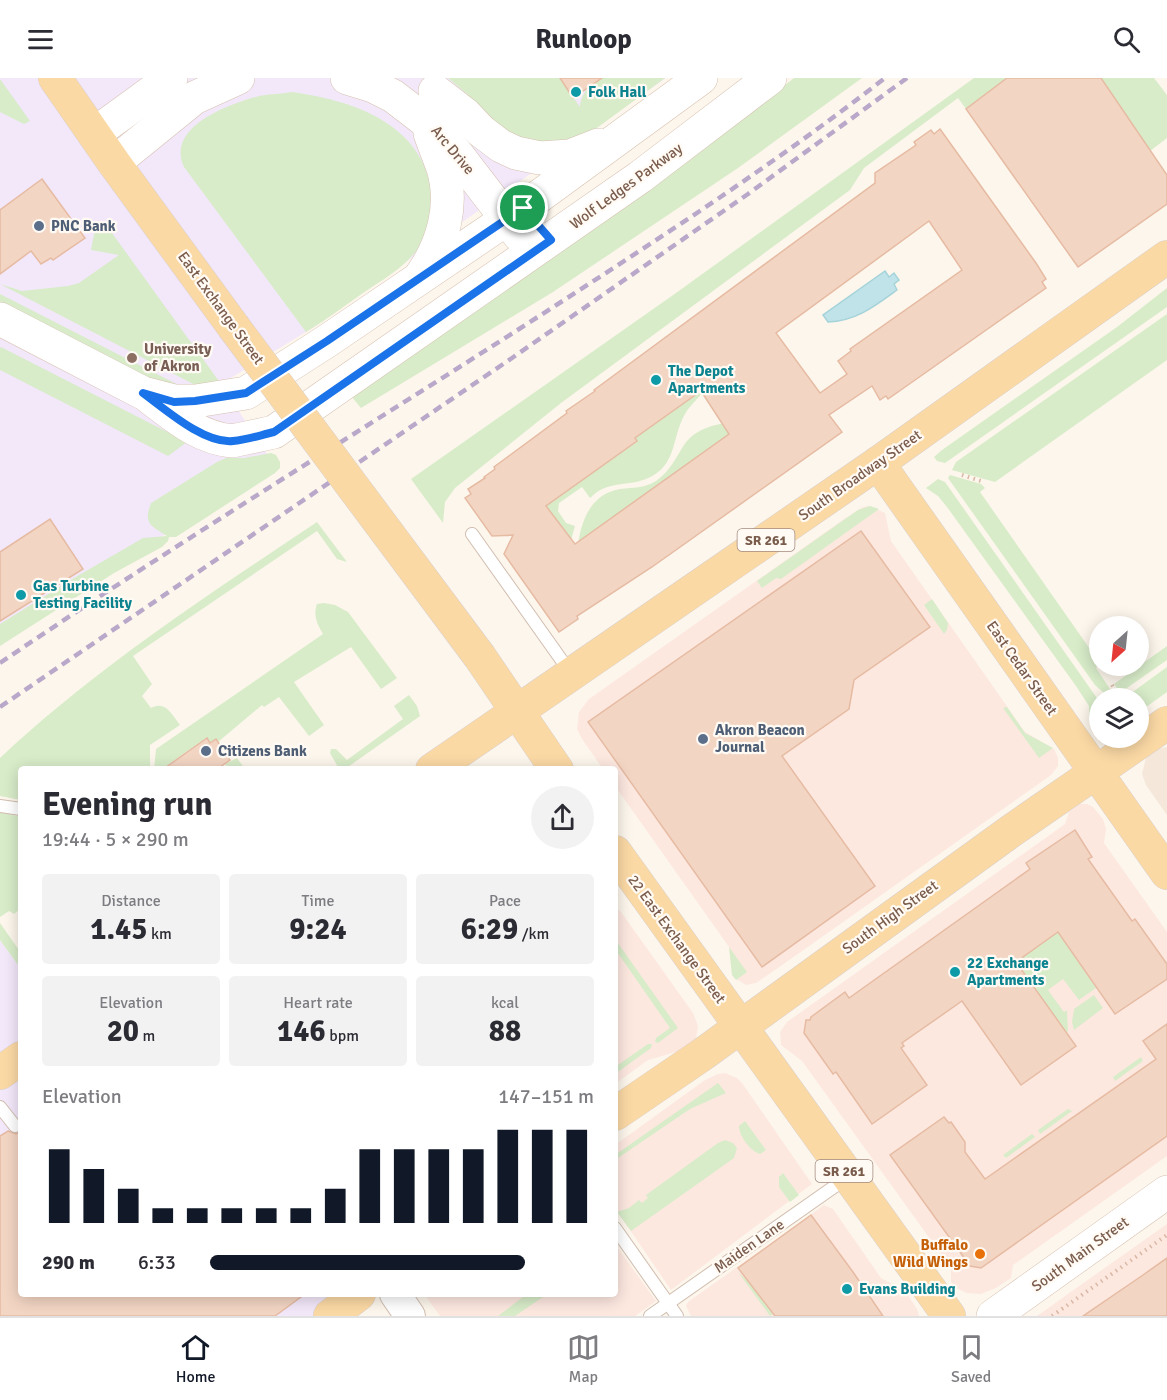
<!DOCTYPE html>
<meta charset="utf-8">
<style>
:root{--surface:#fff;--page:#f2f2f3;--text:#2b2b33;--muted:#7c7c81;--line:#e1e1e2;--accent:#111827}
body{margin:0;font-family:Signika,sans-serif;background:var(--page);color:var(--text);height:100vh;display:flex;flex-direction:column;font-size:22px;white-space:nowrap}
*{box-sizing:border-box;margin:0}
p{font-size:20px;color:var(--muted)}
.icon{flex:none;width:33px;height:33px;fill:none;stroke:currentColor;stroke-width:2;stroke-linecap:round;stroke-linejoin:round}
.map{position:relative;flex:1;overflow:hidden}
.side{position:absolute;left:18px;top:688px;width:600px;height:531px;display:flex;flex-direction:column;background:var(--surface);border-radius:6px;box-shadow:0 3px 15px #0003}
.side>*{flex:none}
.needle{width:39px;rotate:207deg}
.fabs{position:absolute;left:1089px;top:538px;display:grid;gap:12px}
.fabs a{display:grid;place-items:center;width:60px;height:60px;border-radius:50%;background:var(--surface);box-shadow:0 3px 15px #0003;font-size:30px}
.pin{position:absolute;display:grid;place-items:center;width:51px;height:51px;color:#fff;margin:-26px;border:3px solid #fff;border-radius:50%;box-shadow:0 2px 6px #0007}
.round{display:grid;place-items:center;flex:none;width:63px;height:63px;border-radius:32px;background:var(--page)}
.headline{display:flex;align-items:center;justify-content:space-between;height:102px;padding:0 24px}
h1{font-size:33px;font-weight:700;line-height:45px}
.figures{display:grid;grid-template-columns:repeat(3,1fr);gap:9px;height:102px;padding:6px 24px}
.figures div{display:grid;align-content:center;border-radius:6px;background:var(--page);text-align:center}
.figures b{font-size:30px;font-weight:700}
.figures small{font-size:16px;font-weight:400}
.figures p{font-size:16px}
.chart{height:168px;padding:12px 24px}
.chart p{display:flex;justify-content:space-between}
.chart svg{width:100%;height:108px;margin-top:6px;stroke:var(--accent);stroke-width:6}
ul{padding:0 24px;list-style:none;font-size:20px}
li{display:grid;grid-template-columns:96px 72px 1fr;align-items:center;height:45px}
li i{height:15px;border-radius:8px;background:var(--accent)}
header{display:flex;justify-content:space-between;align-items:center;height:78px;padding:0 24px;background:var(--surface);font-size:27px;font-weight:700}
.tabs{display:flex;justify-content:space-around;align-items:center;height:84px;border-top:2px solid var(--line);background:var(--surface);font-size:16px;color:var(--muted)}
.tabs a{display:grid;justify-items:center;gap:3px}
.tabs .current{color:var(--accent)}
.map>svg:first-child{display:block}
.residential{fill:#f5e8da}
.commercial{fill:#fde8e0}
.education{fill:#f3e8fa}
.green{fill:#d8ecc9}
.water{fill:#bfe3e8;stroke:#a5d3da;stroke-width:1.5}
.building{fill:#f3d5c3;stroke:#e6bba3;stroke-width:1.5;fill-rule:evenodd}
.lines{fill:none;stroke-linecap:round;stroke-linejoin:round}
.service-casing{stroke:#d1beb0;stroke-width:14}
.tertiary-casing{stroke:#d1beb0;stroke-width:32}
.secondary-casing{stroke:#d6c0b0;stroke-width:34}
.primary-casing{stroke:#dad1cd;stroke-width:34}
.path{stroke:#d9b8a5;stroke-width:4;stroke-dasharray:1.5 4.5;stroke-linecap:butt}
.service{stroke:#fff;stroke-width:12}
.tertiary{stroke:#fff;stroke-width:30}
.secondary{stroke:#fff;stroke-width:33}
.primary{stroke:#fbd9a5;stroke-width:33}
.rail{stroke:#b9a8c9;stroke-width:4.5;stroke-dasharray:9 6;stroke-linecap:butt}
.primary-bridge-casing{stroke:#dad1cd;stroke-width:34;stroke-linecap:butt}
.primary-bridge{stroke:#fbd9a5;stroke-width:33}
.route-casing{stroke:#fff;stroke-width:12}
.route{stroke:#1a73e8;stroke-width:8}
.culture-dot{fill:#0f9aa8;stroke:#fffaf3;stroke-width:2}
.service-dot{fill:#5c6f8a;stroke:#fffaf3;stroke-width:2}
.education-dot{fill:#8d6e63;stroke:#fffaf3;stroke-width:2}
.food-dot{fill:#e8710a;stroke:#fffaf3;stroke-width:2}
.labels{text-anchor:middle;stroke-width:4.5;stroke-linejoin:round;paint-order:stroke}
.shield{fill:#fffaf3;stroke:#a28b7f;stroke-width:1.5}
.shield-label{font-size:14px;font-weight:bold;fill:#7a5c4d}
.culture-label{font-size:15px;font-weight:bold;fill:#0d838f;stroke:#fffaf3;text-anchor:start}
.street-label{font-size:15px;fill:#7a5c4d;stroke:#fffaf3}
.service-label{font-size:15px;font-weight:bold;fill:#4e5e75;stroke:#fffaf3;text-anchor:start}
.education-label{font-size:15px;font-weight:bold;fill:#785e54;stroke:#fffaf3;text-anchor:start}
.food-label{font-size:15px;font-weight:bold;fill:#c56008;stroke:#fffaf3;text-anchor:end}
</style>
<header><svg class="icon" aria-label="menu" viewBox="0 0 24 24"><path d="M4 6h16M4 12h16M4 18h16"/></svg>Runloop<svg class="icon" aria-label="search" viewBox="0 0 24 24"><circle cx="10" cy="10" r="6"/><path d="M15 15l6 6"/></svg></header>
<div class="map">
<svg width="1167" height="1238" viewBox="0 0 1167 1238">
<rect width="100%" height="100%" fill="#fdf6ec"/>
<polygon class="residential" points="1167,669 1167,737 1146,707 1142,696 1146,680 1157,671"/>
<g class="commercial">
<polygon points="870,428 885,435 891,463 1025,654 1054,671 1058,680 1058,688 1051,697 1037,707 778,890 756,905 746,907 733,899 729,869 615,708 615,692 603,691 582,661 577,651 579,634 589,621 844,441 863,429"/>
<polygon points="1080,726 1087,726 1093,729 1103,741 1106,751 1104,765 1167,854 1167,1078 1013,1187 1011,1200 996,1210 981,1216 967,1215 956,1210 951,1204 951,1190 802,983 781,967 780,954 787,944 1065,746 1069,734"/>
<polygon points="615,829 621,834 693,935 698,948 696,961 686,971 648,982 615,1006"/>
<polygon points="725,995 737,1000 742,1005 812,1106 671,1212 615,1130 615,1067 705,1002 718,996"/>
<polygon points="824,1127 833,1131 881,1200 905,1213 917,1231 919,1238 691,1238 686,1228 688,1224"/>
<polygon points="1167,1146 1167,1238 1037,1238 1099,1194"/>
<polygon points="615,1166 656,1223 635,1238 440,1238 425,1217 615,1216"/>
</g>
<g class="education">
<polygon points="0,0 666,0 314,249 221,306 275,388 0,560"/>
<polygon points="0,862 21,891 21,1216 350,1217 320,1238 0,1238"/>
</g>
<g class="green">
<path d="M 448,0 L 560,0 L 580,29 C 580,18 591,3 602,0 C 612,0 652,0 665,0 L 586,58 L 557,67 L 519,60 L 491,44 L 467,16 Z"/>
<polygon points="794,0 862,0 738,90 553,214 361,330 351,318 726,54"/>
<polygon points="974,0 1007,0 966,31 958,20 864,90 850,112 561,325 455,410 445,424 443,445 411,401 676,215"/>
<polygon points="1101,0 1154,0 1167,17 1167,60 1150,73"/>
<polygon points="0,1 30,43 24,46 0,34"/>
<path d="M 292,14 C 350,22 421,44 431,112 C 434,131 430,153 419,169 C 406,189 382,202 363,215 C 344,228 326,242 306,254 L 184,89 C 165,49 229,26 259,18 C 269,16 281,16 292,14 Z"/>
<polygon points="104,144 221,306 199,309 0,206 22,213 68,208 79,205 119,177 91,172 95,151"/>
<polygon points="1167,210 1167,229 945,385 937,383 934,379 942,372 1117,249"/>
<polygon points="0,216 196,316 164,307 0,225"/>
<polygon points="1167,236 1167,282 995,404 952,392 956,384"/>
<polygon points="0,269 3,270 187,364 168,378 0,292"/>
<path d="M 708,307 C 702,318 691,325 685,336 C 671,360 678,388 646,401 C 625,409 608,402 590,420 L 582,409 L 559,425 L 558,433 L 566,445 L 575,448 L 571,462 L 553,437 L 549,439 L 543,422 L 600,389 L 637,364 L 634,359 Z"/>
<path d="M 752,341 L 579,463 L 578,466 C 582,441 591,416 620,411 C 634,409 643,411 656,403 C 670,393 675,381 684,367 C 699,345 728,345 752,341 Z"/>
<path d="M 271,375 L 276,377 L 280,384 L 280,390 L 275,395 L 176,459 L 169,459 L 168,463 L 162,469 L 114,495 L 0,568 L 0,546 L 74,500 L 143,460 L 167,458 C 151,448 143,446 151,425 L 217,384 L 226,380 L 244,380 Z"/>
<polygon points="950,397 981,406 985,410 980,414 1099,584 1096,590 1114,617 1104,615 1095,607 948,400"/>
<polygon points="938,401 945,404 1099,623 1099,635 1091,644 1089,637 1089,628 1076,608 947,429 938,418 926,410"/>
<polygon points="870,428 879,431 781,501 776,500 762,510 757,503 858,432"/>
<path d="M 317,444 L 347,484 L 337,481 L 317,453 L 133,578 L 152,606 L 142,618 L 151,630 C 165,622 172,636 180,647 L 150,667 L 150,691 L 21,692 L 21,722 L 0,718 L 0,680 C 96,590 208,517 317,444 Z"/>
<polygon points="932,521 948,545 947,552 944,556 924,527"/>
<path d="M 324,525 L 335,527 L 348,534 L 397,600 L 381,611 L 351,569 L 294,604 L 324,647 L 309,658 L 279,619 L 264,629 L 262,627 L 218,664 L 210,665 L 206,660 L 162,691 L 154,692 L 156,671 L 323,556 C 317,546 313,537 317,526 Z"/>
<polygon points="1167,568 1167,582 1124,612 1119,613 1114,606"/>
<polygon points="1167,589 1167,614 1139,634 1138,621 1123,621"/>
<polygon points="409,617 417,628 420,638 345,691 335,691 338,689 330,675 331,671 336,671 347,682 403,641 394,628"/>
<polygon points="1007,629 1025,655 1053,670 1039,680 1003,630"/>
<polygon points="237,680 245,691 229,691 225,686"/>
<polygon points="0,734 21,739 21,830 14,836 9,833 0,839"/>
<polygon points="0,845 21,875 21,891 0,862"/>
<polygon points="1056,851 1096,910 1079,922 1063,901 1048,912 1064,934 1067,932 1068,953 1066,954 1014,880 1020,876 1023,879 1050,860"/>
<polygon points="615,861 678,950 658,965 655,964 656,960 670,950 615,871"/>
<polygon points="729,869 747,894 736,902 732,897"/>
<polygon points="1094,917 1103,930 1074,952 1072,944 1074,931"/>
<polygon points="648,966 652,966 651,970 615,996 615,989"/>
<polygon points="1141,979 1143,983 1115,1003 1113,999"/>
<polygon points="718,1005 726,1015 690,1031 615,1082 615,1077"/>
<polygon points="1068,1031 1072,1033 1040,1056 1038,1052"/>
<path d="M 745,1043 L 766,1072 L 760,1076 C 750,1073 739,1058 739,1048 Z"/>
<polygon points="1032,1056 1035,1059 1006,1080 1003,1077"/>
<polygon points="725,1062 733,1065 737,1070 734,1080 631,1153 617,1134 629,1130 639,1122 642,1125 648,1120 646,1117 718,1065"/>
<polygon points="783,1095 799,1117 790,1124 779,1109 779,1099"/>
<polygon points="738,1194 750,1205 773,1236 770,1238"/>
<polygon points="527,1216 546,1217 515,1238 498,1238"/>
</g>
<path class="water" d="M 885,193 L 889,199 L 894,195 L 899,202 L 894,206 L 897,212 C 875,228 856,243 828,244 L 823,237 Z"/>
<g class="building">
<polygon points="560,0 602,0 573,20"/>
<polygon points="1007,0 1101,0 1167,97 1167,126 1078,189 966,31"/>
<path d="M 940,51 L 1036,185 L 1046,201 L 1042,204 L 1046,210 L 888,321 L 886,318 L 880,322 L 872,308 L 829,337 L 842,354 L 652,489 L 577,538 L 578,541 L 559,554 L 504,476 L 513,457 L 492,458 L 465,420 L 471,416 L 468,411 L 485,400 L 484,399 L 495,391 L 494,389 L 567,335 L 566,333 L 595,313 L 594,312 L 875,105 L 875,95 L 916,67 L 914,64 L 931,52 L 934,56 ZM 929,143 L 962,192 L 850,271 L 851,273 L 838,283 L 847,296 L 820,315 L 776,255 ZM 701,313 L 729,356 L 575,466 L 546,428 L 637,363 L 635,360 Z"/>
<polygon points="42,101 85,160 53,182 51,180 41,186 31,173 0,196 0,132"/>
<polygon points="50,441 83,491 0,543 0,474"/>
<polygon points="861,453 930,549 854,602 849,631 782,678 875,808 762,889 588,644"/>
<polygon points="207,660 210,665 216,661 230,682 216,692 162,692"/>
<polygon points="1075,752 1092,779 1088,781 1132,843 1135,841 1167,886 1167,901 1115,936 1058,854 1016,884 1076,968 1021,1007 962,923 902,965 904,968 901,970 927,1007 872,1046 836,994 833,996 804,955 806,942 810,942 811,939 845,914 849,920 1030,791 1026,785"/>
<polygon points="1167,946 1167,1058 981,1190 970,1188 890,1077 944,1039 949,1045 951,1044 965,1064 965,1074 985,1101 1156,981 1143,963"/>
<polygon points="8,1053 16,1056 21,1053 21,1216 305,1216 275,1238 0,1238 0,1058"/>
<polygon points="811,1137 853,1194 883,1238 775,1238 738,1190"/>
<polygon points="1167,1180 1167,1238 1083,1238 1143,1197"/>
</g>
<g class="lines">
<g class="service-casing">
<g id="service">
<polyline points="472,456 570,594"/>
<polyline points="0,728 21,731"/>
<polyline points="0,1029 15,1048"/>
<polyline points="615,1150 677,1238"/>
<polyline points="650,1238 848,1099"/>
</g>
</g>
<g class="tertiary-casing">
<polyline id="tertiary" points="395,1216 410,1238"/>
</g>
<g class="secondary-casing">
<g id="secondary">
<polyline points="347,0 373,8 393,18 440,54 519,157"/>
<polyline points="435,13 465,36 481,53 501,68 516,75 540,80 570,78 598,67"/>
<polyline points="94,56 171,0"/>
<polyline points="114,85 194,20 238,0"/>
<path d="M 422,196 C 443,166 454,127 443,90 C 439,79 434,67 430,55"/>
<polyline points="0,241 143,315 174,323 196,323 246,315 327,263 523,130 701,0"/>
<path d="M 149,319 C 174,338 199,360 232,363 L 274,354 L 640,99 L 770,0"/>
<polyline points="993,1238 1167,1114"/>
</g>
</g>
<g class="primary-casing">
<g id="primary">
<polyline points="55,0 114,85 233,248"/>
<polyline points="878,385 1167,795"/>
<polyline points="480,579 557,692"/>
<polyline points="432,692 878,385 1167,179"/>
<polyline points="615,774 949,1238"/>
<polyline points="0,995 21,980"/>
<polyline points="615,1036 703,976 1011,753 1167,645"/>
<polyline points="330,1238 359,1216"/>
</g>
</g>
<g class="path">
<polyline points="962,397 981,403"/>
<polyline points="1112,607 1120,619"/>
<polyline points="1052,1238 1167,1157"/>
</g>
<use href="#service" class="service"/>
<use href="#tertiary" class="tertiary"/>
<use href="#secondary" class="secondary"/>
<use href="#primary" class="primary"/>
<g class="rail">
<path d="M 0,585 C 184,460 374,345 561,224 C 671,153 781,81 885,0"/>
<polyline points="0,629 512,280 748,116 907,0"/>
</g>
<g class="primary-bridge-casing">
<polyline id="primary-bridge" points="233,248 480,579"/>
</g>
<use href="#primary-bridge" class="primary-bridge"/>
</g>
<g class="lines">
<g class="route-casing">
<path id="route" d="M 523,130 L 551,162 L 274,354 C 261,357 247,362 233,363 C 204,366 165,331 143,315 L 174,324 L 195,323 L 246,315 L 327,263 Z"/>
</g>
<use href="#route" class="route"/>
</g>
<g class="culture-dot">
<circle cx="576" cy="14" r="6"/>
<circle cx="656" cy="302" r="6"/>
<circle cx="21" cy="517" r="6"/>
<circle cx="955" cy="894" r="6"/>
<circle cx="847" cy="1211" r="6"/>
</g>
<g class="service-dot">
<circle cx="39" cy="148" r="6"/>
<circle cx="703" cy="661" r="6"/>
<circle cx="206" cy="673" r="6"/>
</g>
<circle class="education-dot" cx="132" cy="280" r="6"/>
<circle class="food-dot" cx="980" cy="1176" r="6"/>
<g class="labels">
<g class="shield">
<rect x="737.5" y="451" width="57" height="22" rx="4.5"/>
<rect x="815.5" y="1082" width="57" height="22" rx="4.5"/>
</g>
<g class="shield-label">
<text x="766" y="467">SR 261</text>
<text x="844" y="1098">SR 261</text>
</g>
<g class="culture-label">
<text x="588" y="19">Folk Hall</text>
<text x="668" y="298">The Depot<tspan x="668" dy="17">Apartments</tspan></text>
<text x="33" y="513">Gas Turbine<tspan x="33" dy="17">Testing Facility</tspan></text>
<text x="967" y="890">22 Exchange<tspan x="967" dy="17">Apartments</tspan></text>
<text x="859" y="1216">Evans Building</text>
</g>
<g class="street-label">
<text transform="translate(453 72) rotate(50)" y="5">Arc Drive</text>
<text transform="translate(626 108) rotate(-36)" y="5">Wolf Ledges Parkway</text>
<text transform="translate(221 230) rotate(54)" y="5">East Exchange Street</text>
<text transform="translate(860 397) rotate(-35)" y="5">South Broadway Street</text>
<text transform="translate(1022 590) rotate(55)" y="5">East Cedar Street</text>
<text transform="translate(890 839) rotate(-36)" y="5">South High Street</text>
<text transform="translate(677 861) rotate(54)" y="5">22 East Exchange Street</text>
<text transform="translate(749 1168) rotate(-35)" y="5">Maiden Lane</text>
<text transform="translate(1080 1176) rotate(-36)" y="5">South Main Street</text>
</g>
<g class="service-label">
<text x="51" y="153">PNC Bank</text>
<text x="715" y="657">Akron Beacon<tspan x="715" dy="17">Journal</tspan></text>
<text x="218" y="678">Citizens Bank</text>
</g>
<g class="education-label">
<text x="144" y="276">University<tspan x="144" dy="17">of Akron</tspan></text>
</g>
<g class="food-label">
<text x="968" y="1172">Buffalo<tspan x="968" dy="17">Wild Wings</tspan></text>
</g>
</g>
</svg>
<div class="fabs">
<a><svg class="needle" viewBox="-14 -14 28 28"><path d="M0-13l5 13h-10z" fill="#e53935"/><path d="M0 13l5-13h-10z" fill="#7c7c81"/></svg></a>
<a><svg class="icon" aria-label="layers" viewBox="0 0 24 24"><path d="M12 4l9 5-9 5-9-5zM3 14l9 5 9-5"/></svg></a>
</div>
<div class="pin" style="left:523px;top:130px;background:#1e9e55"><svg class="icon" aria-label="arrive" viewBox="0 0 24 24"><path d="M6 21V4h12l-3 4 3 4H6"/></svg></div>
<section class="side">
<div class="headline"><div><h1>Evening run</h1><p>19:44 · 5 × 290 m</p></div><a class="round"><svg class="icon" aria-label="share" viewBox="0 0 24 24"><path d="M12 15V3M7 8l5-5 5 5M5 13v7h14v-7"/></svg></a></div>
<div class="figures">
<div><p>Distance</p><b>1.45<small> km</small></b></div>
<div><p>Time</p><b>9:24</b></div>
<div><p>Pace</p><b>6:29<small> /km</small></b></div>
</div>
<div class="figures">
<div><p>Elevation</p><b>20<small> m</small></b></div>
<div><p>Heart rate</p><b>146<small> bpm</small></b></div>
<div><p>kcal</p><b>88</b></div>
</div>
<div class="chart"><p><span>Elevation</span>147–151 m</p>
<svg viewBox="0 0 160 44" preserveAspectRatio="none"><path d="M5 44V14M15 44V22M25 44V30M35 44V38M45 44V38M55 44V38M65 44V38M75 44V38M85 44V30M95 44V14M105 44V14M115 44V14M125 44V14M135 44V6M145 44V6M155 44V6"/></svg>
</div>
<ul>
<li><b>290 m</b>6:33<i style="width:82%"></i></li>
</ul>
</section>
</div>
<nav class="tabs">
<a class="current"><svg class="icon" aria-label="home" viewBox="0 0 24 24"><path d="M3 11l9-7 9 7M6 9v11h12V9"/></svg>Home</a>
<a><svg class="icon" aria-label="map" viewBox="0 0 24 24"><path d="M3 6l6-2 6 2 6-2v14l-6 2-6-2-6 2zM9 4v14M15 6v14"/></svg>Map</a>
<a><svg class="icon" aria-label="saved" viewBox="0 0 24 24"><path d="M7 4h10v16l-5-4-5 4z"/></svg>Saved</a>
</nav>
